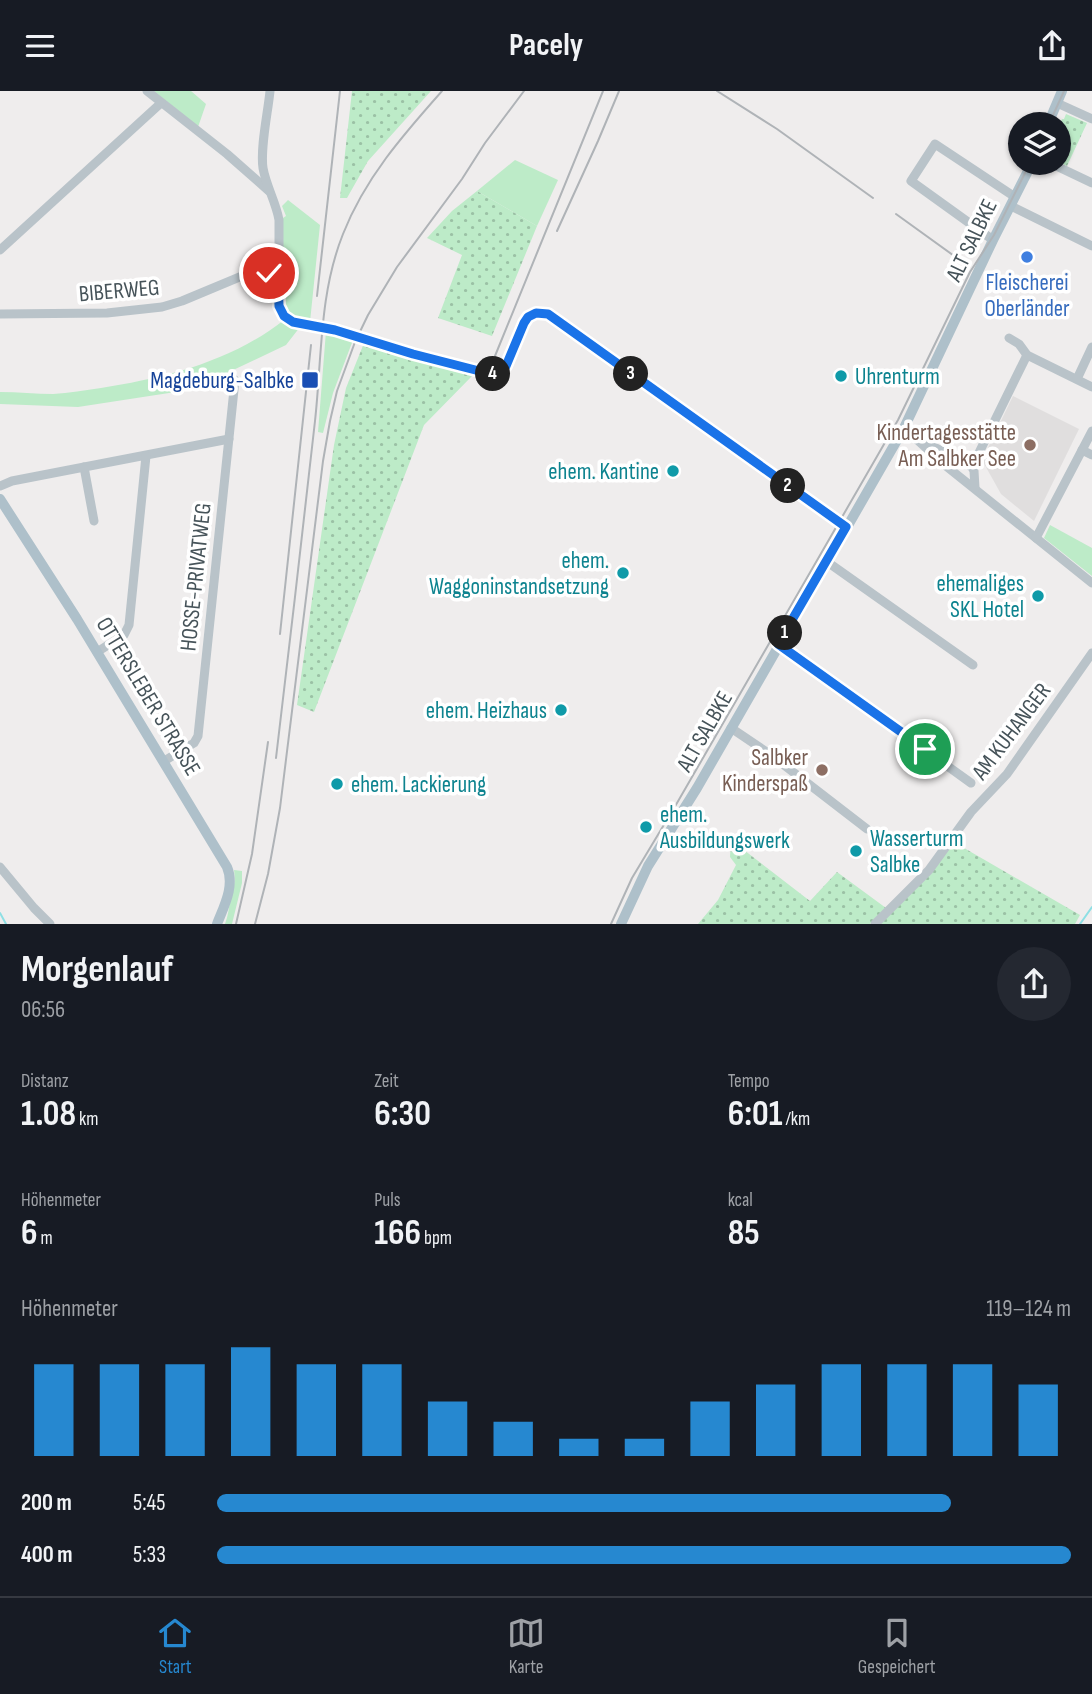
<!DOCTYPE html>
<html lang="de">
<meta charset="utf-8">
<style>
:root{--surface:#171b24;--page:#242831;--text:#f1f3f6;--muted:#9ea1a6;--line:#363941;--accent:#2688d0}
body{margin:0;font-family:"Sofia Sans Condensed",sans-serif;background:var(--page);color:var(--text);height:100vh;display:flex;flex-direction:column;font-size:26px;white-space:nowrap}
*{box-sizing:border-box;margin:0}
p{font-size:23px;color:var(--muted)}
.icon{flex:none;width:38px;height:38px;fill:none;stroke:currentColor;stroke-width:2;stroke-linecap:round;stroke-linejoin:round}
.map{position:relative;height:833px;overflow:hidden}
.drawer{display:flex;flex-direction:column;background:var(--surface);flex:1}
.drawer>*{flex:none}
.controls{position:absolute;left:1008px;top:21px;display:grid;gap:14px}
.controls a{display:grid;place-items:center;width:63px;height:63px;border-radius:50%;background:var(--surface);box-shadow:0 2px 5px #0004;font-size:35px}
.pin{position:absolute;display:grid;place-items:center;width:60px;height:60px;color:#fff;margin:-30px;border:4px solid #fff;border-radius:50%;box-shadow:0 2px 7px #0007}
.km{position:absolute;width:35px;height:35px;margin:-18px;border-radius:50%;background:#222;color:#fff;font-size:19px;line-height:35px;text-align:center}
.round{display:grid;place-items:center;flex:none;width:74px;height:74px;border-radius:37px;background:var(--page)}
.overview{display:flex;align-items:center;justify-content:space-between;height:119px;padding:0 21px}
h1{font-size:38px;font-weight:700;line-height:52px}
.figures{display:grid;grid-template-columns:repeat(3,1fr);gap:10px;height:119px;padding:7px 21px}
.figures div{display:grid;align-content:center}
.figures b{font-size:35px;font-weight:700}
.figures small{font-size:19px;font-weight:400}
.figures p{font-size:19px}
.chart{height:196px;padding:14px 21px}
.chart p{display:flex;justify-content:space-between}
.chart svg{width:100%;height:126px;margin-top:7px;stroke:var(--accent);stroke-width:6}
ul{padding:0 21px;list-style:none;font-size:23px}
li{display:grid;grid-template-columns:112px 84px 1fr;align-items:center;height:52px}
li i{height:18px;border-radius:9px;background:var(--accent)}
header{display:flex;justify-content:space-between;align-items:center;height:91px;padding:0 21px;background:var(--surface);font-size:32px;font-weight:700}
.menu{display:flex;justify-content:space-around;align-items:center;height:98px;border-top:2px solid var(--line);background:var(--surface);font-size:19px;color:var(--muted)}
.menu a{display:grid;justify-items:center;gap:4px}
.menu .on{color:var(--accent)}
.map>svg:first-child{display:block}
.education{fill:#e0dede}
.grass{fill:#bdebc8}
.park{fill:url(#park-dots)}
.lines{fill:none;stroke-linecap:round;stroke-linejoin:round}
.stream{stroke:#8edfe4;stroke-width:2}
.minor{stroke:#b9c3c9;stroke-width:9}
.major{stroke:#aec0ca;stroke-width:10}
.tram{stroke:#afb3b7;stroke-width:2}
.rail{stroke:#afb3b7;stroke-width:2}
.minor-bridge{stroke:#b9c3c9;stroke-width:9}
.route-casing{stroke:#fff;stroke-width:14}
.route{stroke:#1a73e8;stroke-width:9}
.shop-dot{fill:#3f7fe0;stroke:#fff;stroke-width:2.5}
.culture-dot{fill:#0f9aa8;stroke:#fff;stroke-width:2.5}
.transit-dot{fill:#1a4fb4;stroke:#fff;stroke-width:2.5}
.education-dot{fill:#8d6e63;stroke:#fff;stroke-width:2.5}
.labels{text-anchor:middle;stroke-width:7;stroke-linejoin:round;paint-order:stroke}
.street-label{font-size:23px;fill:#465359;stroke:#fff}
.shop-label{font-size:23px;fill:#366cbe;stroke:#fff}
.culture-label{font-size:23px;fill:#0d838f;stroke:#fff;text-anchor:start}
.transit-label{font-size:23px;fill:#164399;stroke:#fff;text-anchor:end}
.education-label{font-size:23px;fill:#785e54;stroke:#fff;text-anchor:end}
</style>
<header><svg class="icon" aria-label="menu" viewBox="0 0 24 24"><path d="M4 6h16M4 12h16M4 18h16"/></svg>Pacely<svg class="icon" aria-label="share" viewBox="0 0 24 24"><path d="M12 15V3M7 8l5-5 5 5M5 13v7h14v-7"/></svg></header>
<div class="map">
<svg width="1092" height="833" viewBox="0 0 1092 833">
<defs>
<pattern id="park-dots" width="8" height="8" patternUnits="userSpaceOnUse" patternTransform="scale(1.75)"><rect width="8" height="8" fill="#bdebc8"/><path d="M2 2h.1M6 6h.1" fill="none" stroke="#9bc1a5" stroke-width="1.8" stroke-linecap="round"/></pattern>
</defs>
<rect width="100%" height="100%" fill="#efeded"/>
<polygon class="education" points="1013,305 1079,338 1034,430 1001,403 982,369"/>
<g class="grass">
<polygon points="154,0 191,0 206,13 198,36"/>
<polygon points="515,69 558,89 537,135 477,100"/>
<path d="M 288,109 L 320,134 L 310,231 C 299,228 290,225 283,215 L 283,127 L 286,125 L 282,115 Z"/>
<path d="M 284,229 L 290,233 L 300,236 L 286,254 L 229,281 L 182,300 L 78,316 L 0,313 L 0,301 C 18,301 36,303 53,303 C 69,302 85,299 101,297 C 166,287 232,270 284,229 Z"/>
<polygon points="326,240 353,249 333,302 323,342 318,341"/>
<polygon points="1050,434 1092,457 1092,485 1044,447"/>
<path d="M 234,779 L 242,780 L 242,792 L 232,833 L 225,833 C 228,825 229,817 230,809 C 233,795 236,794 234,779 Z"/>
</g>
<g class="park">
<polygon points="352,0 431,0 368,70 347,107 340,107"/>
<polygon points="1066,23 1087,32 1067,75 1059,71 1059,36 1062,28 1064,28"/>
<polygon points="477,100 537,135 492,245 438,227 462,164 427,147 452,120"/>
<polygon points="364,252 473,284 424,334 314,621 297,614 334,354 346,297"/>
<polygon points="731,749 810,810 837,781 886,817 870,833 698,833 718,809 736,774 730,766"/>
<polygon points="952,750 1080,824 1075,833 878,833"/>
</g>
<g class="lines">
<g class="stream">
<polyline points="0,822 6,833"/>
<polyline points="1080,833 1092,816"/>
</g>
<g class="minor">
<polyline points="147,0 227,63 269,100"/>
<path d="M 270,0 C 268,21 260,57 263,77 C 266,95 276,111 279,129 L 279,215 C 285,230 296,232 310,235"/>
<polyline points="1057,12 1092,28"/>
<polyline points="1050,72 1092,92"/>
<polyline points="1011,115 1092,155"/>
<polyline points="993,149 911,90 935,53 1015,106"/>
<polyline points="0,159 161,12"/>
<polyline points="0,223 107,222 162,216 182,210 259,178 267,173 278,161"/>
<polyline points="329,237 413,263 494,283 501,281 506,275 525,230 536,222 548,223 846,436"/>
<polyline points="1009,247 1019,253 1027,264 1092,296"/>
<polyline points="1077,288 1092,256"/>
<polyline points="904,337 946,375 1092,492"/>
<polyline points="924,352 934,356 972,376 974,380 975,397"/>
<polyline points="1082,359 1092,364"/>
<polyline points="84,376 94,430"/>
<polyline points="972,376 1027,264"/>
<polyline points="0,395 12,390 229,348"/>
<polyline points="1036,447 1092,340"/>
<polyline points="826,470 973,574"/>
<polyline points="778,553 971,692"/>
<polyline points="97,561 124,544 129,534 146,365"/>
<polyline points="731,637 771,664 867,738"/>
<polyline points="164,670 194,652 198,645 235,289"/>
<polyline points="0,776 34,817 50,833"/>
<polyline points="875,833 929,779 971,721 1007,683 1092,562"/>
</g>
<g class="major">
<polyline points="1048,33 1062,0"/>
<path d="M 0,408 L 77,528 L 227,776 C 235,795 224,815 217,833"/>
<polyline points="621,833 648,775 697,697 904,337 993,149 1032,72"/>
</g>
<g class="tram">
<polyline points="1049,33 1064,0"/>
<polyline points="611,833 632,787 677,712 898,329 970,181 994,144 1030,72"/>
</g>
<g class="rail">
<polyline points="717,0 777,38 873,107"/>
<polyline points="896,123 957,167"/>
<polyline points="557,140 598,50 619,0"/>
<polyline points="317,205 340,0"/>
<polyline points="495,265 603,0"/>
<polyline points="280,543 311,254"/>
<path d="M 276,667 C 289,555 303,442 315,330 C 322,267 319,203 343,143 C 365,87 403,44 442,0"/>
<polyline points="236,833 252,763 268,651"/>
<polyline points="255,833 268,783 280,717 323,370 330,330 337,300 355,251 368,224 397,176 462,88 485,52 524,0"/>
</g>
<polyline class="minor-bridge" points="310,235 329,237"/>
</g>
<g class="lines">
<g class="route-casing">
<polyline id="route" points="269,182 278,188 279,215 284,225 293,231 335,239 413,263 491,283 500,281 506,275 524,232 528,226 536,222 548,223 846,436 778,553 925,658"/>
</g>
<use href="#route" class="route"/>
</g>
<circle class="shop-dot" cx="1027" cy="166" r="7"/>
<g class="culture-dot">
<circle cx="841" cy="285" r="7"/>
<circle cx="673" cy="380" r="7"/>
<circle cx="623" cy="482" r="7"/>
<circle cx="1038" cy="505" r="7"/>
<circle cx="561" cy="619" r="7"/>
<circle cx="337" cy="693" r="7"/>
<circle cx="646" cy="736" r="7"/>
<circle cx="856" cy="760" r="7"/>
</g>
<rect class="transit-dot" x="301" y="280" width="18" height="18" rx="3.5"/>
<g class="education-dot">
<circle cx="1030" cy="354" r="7"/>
<circle cx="822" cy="679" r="7"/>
</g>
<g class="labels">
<g class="street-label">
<text transform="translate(971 149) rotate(-64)" y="8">ALT SALBKE</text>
<text transform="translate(119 199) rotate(-5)" y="8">BIBERWEG</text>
<text transform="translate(195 486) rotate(-84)" y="8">HOSSE-PRIVATWEG</text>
<text transform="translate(149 605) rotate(59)" y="8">OTTERSLEBER STRASSE</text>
<text transform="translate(704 640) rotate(-60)" y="8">ALT SALBKE</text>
<text transform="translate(1011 640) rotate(-53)" y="8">AM KUHANGER</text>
</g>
<g class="shop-label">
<text x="1027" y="199">Fleischerei<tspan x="1027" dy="26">Oberländer</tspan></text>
</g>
<g class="culture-label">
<text x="855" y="293">Uhrenturm</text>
<text x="659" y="388" text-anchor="end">ehem. Kantine</text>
<text x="609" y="477" text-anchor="end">ehem.<tspan x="609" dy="26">Waggoninstandsetzung</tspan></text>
<text x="1024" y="500" text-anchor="end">ehemaliges<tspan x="1024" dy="26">SKL Hotel</tspan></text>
<text x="547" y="627" text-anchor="end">ehem. Heizhaus</text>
<text x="351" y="701">ehem. Lackierung</text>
<text x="660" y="731">ehem.<tspan x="660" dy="26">Ausbildungswerk</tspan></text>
<text x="870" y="755">Wasserturm<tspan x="870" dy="26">Salbke</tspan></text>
</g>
<g class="transit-label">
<text x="294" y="297">Magdeburg-Salbke</text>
</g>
<g class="education-label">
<text x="1016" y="349">Kindertagesstätte<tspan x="1016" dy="26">Am Salbker See</tspan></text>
<text x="808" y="674">Salbker<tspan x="808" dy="26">Kinderspaß</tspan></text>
</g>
</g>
</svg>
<div class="controls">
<a><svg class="icon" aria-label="layers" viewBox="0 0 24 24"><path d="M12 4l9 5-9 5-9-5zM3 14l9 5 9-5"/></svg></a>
</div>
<div class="pin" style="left:925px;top:658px;background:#1e9e55"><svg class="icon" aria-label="arrive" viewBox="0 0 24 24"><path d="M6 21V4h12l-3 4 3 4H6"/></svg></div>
<div class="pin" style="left:269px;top:182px;background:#d93025"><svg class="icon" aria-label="check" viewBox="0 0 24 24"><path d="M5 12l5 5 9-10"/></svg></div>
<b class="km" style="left:785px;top:542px">1</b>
<b class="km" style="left:788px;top:395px">2</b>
<b class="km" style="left:631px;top:283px">3</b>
<b class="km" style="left:493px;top:283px">4</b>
</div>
<section class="drawer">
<div class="overview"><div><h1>Morgenlauf</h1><p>06:56</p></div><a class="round"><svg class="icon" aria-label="share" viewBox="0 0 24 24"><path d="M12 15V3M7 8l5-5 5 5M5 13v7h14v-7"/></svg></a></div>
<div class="figures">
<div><p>Distanz</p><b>1.08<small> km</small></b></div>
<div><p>Zeit</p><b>6:30</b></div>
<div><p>Tempo</p><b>6:01<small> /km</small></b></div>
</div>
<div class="figures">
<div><p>Höhenmeter</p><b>6<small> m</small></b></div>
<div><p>Puls</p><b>166<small> bpm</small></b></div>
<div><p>kcal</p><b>85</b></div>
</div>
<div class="chart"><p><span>Höhenmeter</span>119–124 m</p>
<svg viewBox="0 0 160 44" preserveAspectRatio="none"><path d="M5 44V12M15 44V12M25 44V12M35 44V6M45 44V12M55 44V12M65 44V25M75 44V32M85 44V38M95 44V38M105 44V25M115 44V19M125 44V12M135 44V12M145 44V12M155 44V19"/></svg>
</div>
<ul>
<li><b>200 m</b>5:45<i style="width:86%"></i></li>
<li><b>400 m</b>5:33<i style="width:100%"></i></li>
</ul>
</section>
<nav class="menu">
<a class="on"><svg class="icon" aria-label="home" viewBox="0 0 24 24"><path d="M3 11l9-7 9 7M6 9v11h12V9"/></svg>Start</a>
<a><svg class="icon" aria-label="map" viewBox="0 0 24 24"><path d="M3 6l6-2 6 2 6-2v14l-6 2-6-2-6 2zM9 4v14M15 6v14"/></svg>Karte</a>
<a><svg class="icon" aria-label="saved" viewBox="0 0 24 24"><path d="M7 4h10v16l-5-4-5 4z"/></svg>Gespeichert</a>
</nav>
